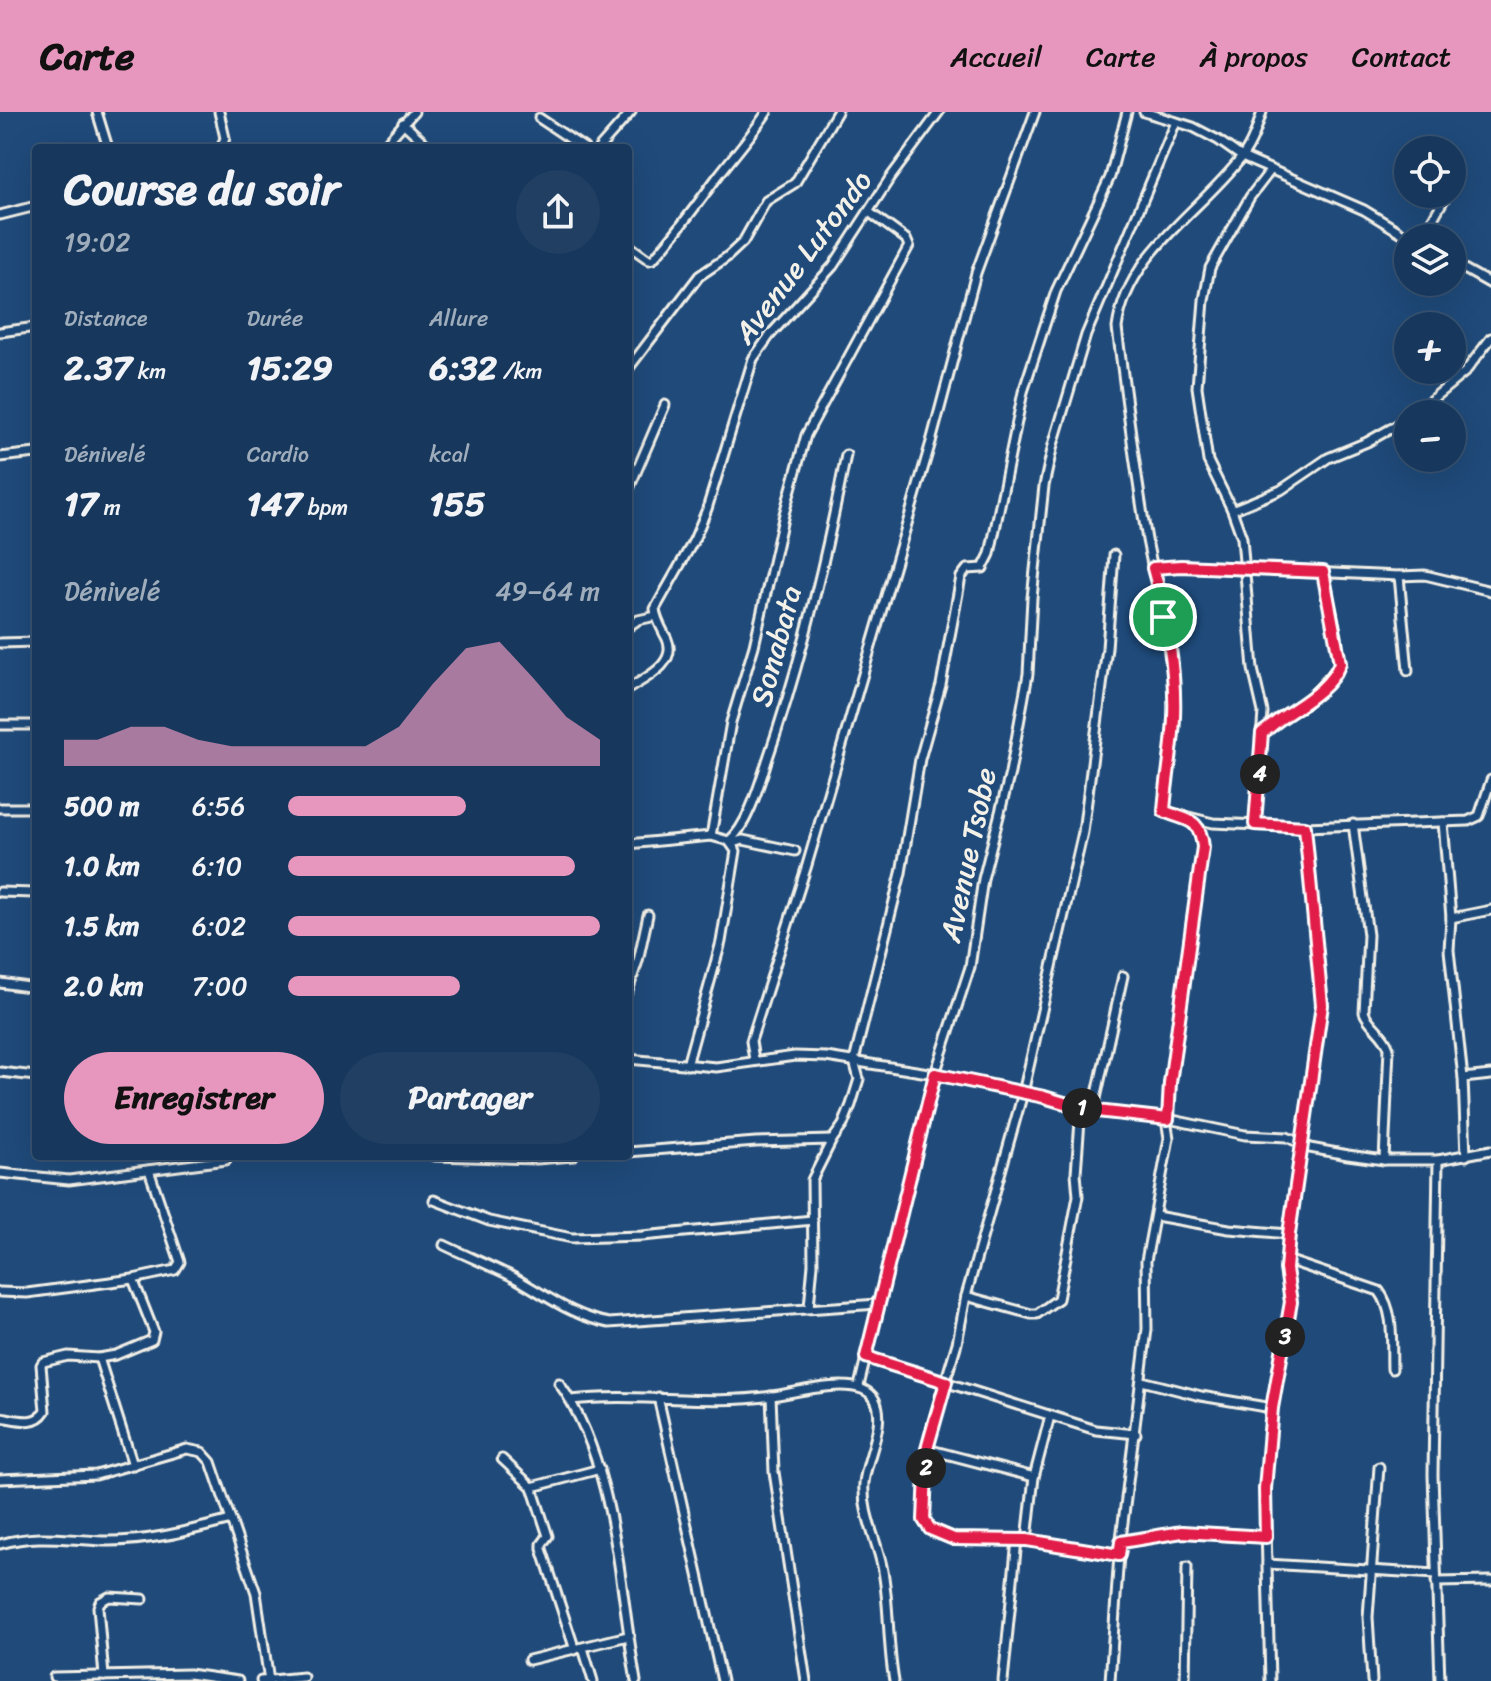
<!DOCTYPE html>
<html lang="fr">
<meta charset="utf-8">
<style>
:root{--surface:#17385c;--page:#203f62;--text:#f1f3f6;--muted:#9eacbb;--line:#365272;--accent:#e797bd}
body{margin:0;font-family:Sriracha,sans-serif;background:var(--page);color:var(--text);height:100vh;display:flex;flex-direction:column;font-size:30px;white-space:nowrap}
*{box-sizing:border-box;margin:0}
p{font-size:26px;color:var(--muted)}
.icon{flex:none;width:44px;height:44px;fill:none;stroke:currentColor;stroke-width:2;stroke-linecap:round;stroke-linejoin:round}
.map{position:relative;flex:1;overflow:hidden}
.drawer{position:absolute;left:32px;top:32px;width:600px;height:1016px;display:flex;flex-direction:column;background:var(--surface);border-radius:8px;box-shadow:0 8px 32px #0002,0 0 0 2px var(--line)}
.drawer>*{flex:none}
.controls{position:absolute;left:1394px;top:24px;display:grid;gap:16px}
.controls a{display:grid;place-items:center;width:72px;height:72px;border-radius:50%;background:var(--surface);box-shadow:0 8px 32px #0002,0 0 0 2px var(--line);font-size:40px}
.pin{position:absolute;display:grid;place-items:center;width:68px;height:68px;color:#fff;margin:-34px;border:4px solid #fff;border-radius:50%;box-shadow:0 2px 8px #0007}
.km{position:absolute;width:40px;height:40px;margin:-20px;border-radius:50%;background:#222;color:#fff;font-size:22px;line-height:40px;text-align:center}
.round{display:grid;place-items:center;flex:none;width:84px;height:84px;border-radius:42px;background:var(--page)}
.headline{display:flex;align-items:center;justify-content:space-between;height:136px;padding:0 32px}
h1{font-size:44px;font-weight:700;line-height:60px}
.figures{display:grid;grid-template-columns:repeat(3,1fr);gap:12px;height:136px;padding:8px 32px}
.figures div{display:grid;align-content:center}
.figures b{font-size:34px;font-weight:700}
.figures small{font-size:22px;font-weight:400}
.figures p{font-size:22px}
.chart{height:224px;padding:16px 32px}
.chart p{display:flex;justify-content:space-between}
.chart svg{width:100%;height:144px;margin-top:8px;fill:var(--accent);opacity:.7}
.primary-button{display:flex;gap:16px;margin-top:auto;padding:16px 32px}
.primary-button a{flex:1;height:92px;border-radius:48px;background:var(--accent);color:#111;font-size:32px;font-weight:700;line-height:92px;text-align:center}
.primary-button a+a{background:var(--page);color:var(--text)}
ul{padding:0 32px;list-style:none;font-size:26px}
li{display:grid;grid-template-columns:128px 96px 1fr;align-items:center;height:60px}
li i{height:20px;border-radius:10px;background:var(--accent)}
header{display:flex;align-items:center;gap:48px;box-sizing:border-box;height:112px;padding:0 40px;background:var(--accent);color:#111}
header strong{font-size:38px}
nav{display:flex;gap:44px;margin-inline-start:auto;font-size:28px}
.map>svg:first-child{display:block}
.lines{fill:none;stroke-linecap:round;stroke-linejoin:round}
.minor-casing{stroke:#f4f1e8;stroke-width:13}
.minor{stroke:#1f4a7a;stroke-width:7}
.route-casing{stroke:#fff;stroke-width:16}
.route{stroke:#e11d48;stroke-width:10}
.labels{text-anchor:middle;stroke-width:6;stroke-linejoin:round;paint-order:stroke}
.street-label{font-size:30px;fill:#f4f1e8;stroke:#1f4a7a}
</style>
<header>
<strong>Carte</strong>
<nav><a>Accueil</a><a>Carte</a><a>À propos</a><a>Contact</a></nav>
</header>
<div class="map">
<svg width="1491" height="1569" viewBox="0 0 1491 1569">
<rect width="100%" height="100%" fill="#1f4a7a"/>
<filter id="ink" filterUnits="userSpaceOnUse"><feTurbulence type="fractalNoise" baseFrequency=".0125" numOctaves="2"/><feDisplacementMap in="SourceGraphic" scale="16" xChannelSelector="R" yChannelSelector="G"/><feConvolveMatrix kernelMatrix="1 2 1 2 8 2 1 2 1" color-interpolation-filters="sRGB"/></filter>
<g filter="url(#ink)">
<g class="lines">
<g class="minor-casing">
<g id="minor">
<polyline points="97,0 108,36"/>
<polyline points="219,0 225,26 221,36"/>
<polyline points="1144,0 1193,15 1218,28 1242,45 1364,98 1410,126"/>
<path d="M 1262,0 C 1257,16 1252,32 1242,45 C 1199,101 1127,141 1117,216 C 1126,287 1135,357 1147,428 C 1156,474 1168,519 1173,565 C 1177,610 1168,654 1164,699 L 1213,711 L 1305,715 L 1468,709 L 1479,704 L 1491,668"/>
<polyline points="539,6 584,36"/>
<polyline points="403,11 430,36"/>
<polyline points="382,36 414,0"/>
<polyline points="599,36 631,0"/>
<polyline points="1452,73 1457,63"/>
<polyline points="0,103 36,94"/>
<polyline points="1422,126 1447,82"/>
<path d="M 628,133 L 649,148 L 653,147 C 677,121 697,92 718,64 C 735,42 752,23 767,0"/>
<polyline points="1452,150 1491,172"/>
<polyline points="0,220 36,215"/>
<polyline points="628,257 699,164 727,145 743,130 766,89 795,71 837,0"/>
<polyline points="1414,302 1465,260 1491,226"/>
<polyline points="0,345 36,341"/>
<polyline points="628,379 665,293"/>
<polyline points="1232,398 1281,378 1328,346 1367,330 1408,307"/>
<polyline points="1114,443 1107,536 1083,720 1023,981 966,1184 957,1231 933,1310 927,1337 924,1408 930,1417 954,1427 1027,1428 1119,1443"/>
<polyline points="1153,456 1181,454 1399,464 1425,463 1491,479"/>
<polyline points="1399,464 1408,559"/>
<polyline points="628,515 638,508 656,504"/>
<polyline points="0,531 36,530"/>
<path d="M 628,577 C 645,566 678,552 667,527 C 662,517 656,508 655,497 L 694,428 L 707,397 L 753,247 L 770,223 L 833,154 L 890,66 L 939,0"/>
<polyline points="0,613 36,613"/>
<polyline points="1262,621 1285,603 1304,593 1339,555 1337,525 1323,460"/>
<polyline points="0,696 36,696"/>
<polyline points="1443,710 1451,806 1449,838 1463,966 1466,1044"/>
<polyline points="1255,712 1263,600 1253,557 1242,426 1232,398 1208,349 1197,275 1204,188 1210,156 1250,85 1270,59"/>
<path d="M 1353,712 L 1368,823 L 1364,900 C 1369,914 1384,920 1389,936 L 1384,1048"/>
<polyline points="711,724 731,610 754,534 784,402 806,323 909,134 906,127 869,100"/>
<path d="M 729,729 C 748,714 760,670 768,646 C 802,547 826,446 846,343"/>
<polyline points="732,731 743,728 795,739"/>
<polyline points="628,732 711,724 729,729 736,739 721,830 687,953"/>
<polyline points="0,780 36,781"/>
<polyline points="1451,806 1491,798"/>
<polyline points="0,871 36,876"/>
<polyline points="628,879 638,849 648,803"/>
<polyline points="628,947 716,955 795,944 826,945 935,962 1044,985 1088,998 1168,1007 1245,1023 1287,1025 1310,1036 1348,1043 1384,1048 1438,1048 1491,1038"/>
<polyline points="754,948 751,929 807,753 931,330 976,161 1035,0"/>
<polyline points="0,960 36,964"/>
<polyline points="1463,966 1491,963"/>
<polyline points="628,1040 756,1030 832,1028"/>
<polyline points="435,1044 537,1047 573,1044"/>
<polyline points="1438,1048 1433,1363 1440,1569"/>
<polyline points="0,1061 69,1068 226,1048"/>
<polyline points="434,1088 489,1109 572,1126 642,1124 813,1108"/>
<polyline points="1156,1104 1229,1117 1289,1122"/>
<path d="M 444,1133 C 467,1144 491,1154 513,1165 C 546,1183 571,1204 609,1211 L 878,1192"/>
<path d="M 1287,1148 L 1379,1179 C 1395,1200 1391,1231 1392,1257"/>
<polyline points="0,1180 27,1181 133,1167 175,1158 180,1150 149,1058"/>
<polyline points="966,1184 1031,1202 1037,1202 1058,1187 1078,1084 1076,1061 1080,1009 1095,991 1123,864"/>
<polyline points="809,1195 813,1152 812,1068 832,1028 843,1013 851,993 859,967 854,949 901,761 920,647 941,573 961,465 967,457 983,456 990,442 1023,280 1056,179 1110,65 1127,0"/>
<polyline points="866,1245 1096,1318 1136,1322"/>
<polyline points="99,1246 133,1353"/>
<polyline points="1142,1269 1201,1284 1272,1296"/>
<path d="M 559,1271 C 616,1351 619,1474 636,1569"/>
<polyline points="859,1274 935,962 970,855 983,767 1010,661 1028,562 1032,486 1044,374 1053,333 1086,223 1176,10"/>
<polyline points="771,1284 774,1360 806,1569"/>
<polyline points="658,1285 722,1569"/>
<path d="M 571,1288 C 638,1280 706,1294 772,1284 C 797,1281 861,1261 875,1288 C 887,1310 866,1347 864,1371 C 862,1401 876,1426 882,1454 C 890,1492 887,1531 894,1569"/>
<path d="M 0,1305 C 16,1307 35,1315 45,1299 L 41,1253 L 43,1250 L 68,1244 L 99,1246 L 116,1243 L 152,1228 L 154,1220 L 133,1167"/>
<polyline points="927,1337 1034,1365"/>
<polyline points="502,1347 532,1375 548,1424 542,1432 542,1437 575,1538"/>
<polyline points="0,1367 96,1363 187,1337 202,1340 211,1350 256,1481 269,1569"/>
<polyline points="532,1375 600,1357"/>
<polyline points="1027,1428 1034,1365 1050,1304"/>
<polyline points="1121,1430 1182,1420 1266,1425"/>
<path d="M 0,1432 C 39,1421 65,1428 104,1429 C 148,1430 188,1419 231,1408"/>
<polyline points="1267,1452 1436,1462"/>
<polyline points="1436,1470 1491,1469"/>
<polyline points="583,1536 593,1569"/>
<polyline points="529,1548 628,1524"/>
<polyline points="104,1564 98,1495 100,1490 109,1485 143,1487"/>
<polyline points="54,1565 189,1562 238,1569"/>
<polyline points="261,1569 303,1565"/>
<polyline points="1003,1569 1017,1428"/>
<polyline points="1110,1569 1119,1443 1147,1217 1146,1149 1169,1026 1167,1014 1170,971 1203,735 1198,718 1189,706"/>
<polyline points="1185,1569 1187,1455"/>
<polyline points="1270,1569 1265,1377 1272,1296 1291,1190 1286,1157 1289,1122 1322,893 1305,715"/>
<polyline points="1372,1569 1368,1505 1379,1355"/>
</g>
</g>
<use href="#minor" class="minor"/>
</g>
</g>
<g class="lines" filter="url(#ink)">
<g class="route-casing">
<path id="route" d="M 1181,454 L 1323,460 L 1340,551 C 1331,576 1303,591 1283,605 C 1275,610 1270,616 1262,621 L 1255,712 L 1305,715 L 1322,893 L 1289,1122 L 1286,1157 L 1291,1190 L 1272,1296 L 1265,1377 L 1266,1425 L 1182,1420 L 1121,1430 L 1119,1443 L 1027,1428 L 954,1427 L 930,1417 L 924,1408 L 927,1337 L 946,1270 L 866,1245 L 935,962 L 1044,985 L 1088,998 L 1168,1007 L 1170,971 L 1203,735 C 1200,704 1185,709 1164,699 C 1166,668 1173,637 1174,605 C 1176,559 1166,501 1153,456 Z"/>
</g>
<use href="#route" class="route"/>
</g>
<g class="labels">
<g class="street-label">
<text transform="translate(803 145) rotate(-53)" y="10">Avenue Lutondo</text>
<text transform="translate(776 534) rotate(-75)" y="10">Sonabata</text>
<text transform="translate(968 743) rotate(-78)" y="10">Avenue Tsobe</text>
</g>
</g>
</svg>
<div class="controls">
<a><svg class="icon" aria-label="locate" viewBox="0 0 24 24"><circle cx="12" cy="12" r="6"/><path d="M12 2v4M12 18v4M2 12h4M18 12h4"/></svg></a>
<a><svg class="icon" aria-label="layers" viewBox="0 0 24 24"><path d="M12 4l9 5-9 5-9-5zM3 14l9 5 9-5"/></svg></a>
<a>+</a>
<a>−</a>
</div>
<div class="pin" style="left:1163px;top:505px;background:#1e9e55"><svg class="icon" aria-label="arrive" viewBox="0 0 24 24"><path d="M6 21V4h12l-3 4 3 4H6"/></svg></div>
<b class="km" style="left:1082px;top:996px">1</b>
<b class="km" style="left:926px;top:1356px">2</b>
<b class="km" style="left:1285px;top:1225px">3</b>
<b class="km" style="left:1260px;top:662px">4</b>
<section class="drawer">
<div class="headline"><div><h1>Course du soir</h1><p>19:02</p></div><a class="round"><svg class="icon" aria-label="share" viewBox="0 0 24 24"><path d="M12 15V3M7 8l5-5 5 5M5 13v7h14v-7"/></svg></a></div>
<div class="figures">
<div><p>Distance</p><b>2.37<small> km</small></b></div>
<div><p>Durée</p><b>15:29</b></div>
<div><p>Allure</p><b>6:32<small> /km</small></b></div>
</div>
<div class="figures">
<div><p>Dénivelé</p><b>17<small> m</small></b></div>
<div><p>Cardio</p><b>147<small> bpm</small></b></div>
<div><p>kcal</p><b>155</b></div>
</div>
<div class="chart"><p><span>Dénivelé</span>49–64 m</p>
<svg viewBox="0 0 160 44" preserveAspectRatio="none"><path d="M0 44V36L10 36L20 32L30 32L40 36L50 38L60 38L70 38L80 38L90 38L100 32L110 19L120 8L130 6L140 17L150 29L160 36V44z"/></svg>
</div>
<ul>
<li><b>500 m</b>6:56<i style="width:57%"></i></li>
<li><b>1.0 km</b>6:10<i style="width:92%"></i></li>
<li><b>1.5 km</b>6:02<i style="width:100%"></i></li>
<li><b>2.0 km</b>7:00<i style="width:55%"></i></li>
</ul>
<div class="primary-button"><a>Enregistrer</a><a>Partager</a></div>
</section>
</div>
